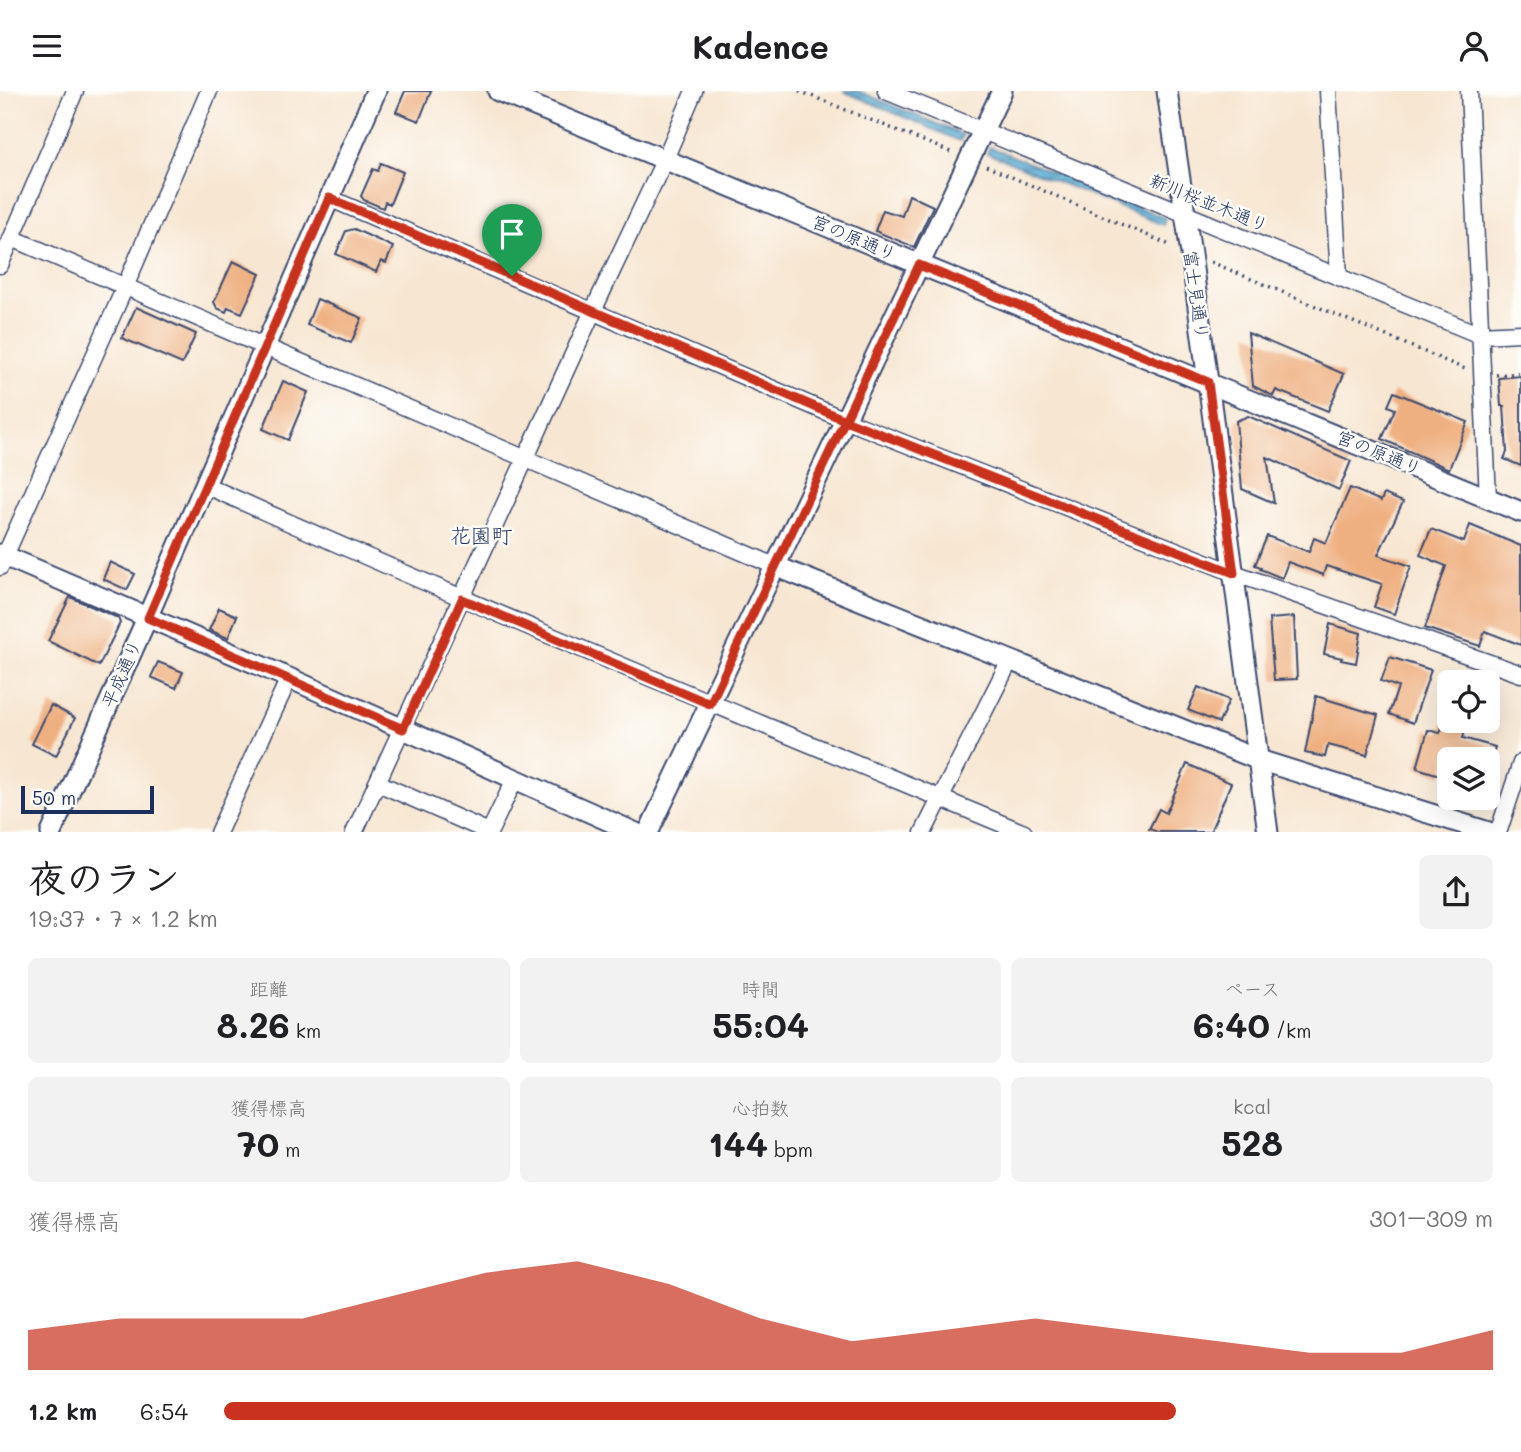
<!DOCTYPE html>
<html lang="ja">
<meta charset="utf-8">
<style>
:root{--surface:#fff;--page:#f2f2f2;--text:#202124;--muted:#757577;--accent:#c8321e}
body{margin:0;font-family:Mali,"Klee One",sans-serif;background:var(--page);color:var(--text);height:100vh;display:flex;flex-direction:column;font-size:26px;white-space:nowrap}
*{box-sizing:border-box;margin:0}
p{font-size:23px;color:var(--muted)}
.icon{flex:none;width:38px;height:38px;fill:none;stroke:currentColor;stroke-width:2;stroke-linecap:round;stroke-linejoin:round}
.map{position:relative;height:741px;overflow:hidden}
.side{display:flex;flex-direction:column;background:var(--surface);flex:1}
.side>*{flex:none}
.buttons{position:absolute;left:1437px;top:579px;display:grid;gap:14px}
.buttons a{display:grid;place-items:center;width:63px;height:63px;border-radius:10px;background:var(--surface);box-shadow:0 7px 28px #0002;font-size:35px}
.scale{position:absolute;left:21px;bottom:18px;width:133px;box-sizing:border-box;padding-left:7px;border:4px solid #1b2f5e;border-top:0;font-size:19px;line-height:24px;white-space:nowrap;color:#1b2f5e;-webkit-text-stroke:5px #fdfcf7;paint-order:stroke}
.pin{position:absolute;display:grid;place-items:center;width:60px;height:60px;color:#fff;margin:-72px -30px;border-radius:50% 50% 50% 0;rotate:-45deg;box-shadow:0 0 7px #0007}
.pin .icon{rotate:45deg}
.round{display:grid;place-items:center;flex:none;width:74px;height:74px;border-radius:10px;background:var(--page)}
.summary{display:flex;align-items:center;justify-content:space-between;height:119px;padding:0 28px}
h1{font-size:38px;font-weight:700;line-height:52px}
.stats{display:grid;grid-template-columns:repeat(3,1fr);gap:10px;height:119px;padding:7px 28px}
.stats div{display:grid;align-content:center;border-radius:10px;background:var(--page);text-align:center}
.stats b{font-size:35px;font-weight:700}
.stats small{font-size:19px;font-weight:400}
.stats p{font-size:19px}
.chart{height:196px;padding:14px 28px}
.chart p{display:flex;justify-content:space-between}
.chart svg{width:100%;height:126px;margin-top:7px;fill:var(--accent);opacity:.7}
ul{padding:0 28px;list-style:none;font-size:23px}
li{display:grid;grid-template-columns:112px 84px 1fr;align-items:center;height:52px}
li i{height:18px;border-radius:9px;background:var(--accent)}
header{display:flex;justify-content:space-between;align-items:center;height:91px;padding:0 28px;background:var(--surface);font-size:32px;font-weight:700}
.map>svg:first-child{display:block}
.water{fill:url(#water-rules);stroke:#3a6e9a;stroke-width:2}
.building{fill:#efb081}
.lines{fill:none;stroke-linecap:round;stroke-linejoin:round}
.minor-casing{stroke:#3c4a6f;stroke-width:19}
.tertiary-casing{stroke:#3c4a6f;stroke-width:23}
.path{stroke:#3c4a6f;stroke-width:3.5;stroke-dasharray:2 5;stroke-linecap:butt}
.minor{stroke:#fff;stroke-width:16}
.tertiary{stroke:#fff;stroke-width:19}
.route-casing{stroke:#fff;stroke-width:14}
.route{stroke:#c8321e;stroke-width:9}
.labels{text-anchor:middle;stroke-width:5;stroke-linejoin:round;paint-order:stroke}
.street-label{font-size:18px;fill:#1b2f5e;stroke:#fdfcf7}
.quarter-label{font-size:21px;fill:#1b2f5e;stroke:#fdfcf7}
</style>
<header><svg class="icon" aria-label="menu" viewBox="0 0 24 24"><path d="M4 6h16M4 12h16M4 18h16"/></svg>Kadence<svg class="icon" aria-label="person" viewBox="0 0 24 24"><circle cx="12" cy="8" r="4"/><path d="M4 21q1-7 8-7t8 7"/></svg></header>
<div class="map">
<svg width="1521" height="742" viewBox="0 0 1521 742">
<defs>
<pattern id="water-rules" width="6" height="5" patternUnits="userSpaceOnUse" patternTransform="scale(1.75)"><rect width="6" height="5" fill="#58aed5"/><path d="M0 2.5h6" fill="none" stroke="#488eb0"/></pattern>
</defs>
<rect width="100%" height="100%" fill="#fdfcf7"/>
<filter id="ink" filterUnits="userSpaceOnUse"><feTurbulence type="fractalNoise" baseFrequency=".0143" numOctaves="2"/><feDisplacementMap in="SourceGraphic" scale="14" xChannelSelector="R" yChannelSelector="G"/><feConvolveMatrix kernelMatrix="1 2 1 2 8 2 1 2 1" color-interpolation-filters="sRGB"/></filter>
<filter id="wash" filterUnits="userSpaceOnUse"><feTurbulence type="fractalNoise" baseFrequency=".00686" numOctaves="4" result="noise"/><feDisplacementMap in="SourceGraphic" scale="28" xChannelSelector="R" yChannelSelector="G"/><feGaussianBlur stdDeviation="1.57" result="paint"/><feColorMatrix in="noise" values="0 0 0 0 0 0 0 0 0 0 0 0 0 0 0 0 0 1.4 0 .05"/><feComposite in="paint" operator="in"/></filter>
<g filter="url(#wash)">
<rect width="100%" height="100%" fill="#f7e6d1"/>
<g class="water">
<polygon points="843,0 858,0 963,44 960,50"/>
<polygon points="990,56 1165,127 1163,134 987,62"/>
</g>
<g id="blocks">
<g class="building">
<polygon points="405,0 431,0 419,30 396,21"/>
<polygon points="381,72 403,81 390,113 385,111 383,117 364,109 361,105 373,78 378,80"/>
<polygon points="909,104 933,115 914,156 875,140 883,119 902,125"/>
<polygon points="354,138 393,156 386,172 381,170 376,181 336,163 346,140"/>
<polygon points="233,170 260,183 242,222 228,216 226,221 217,217 214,211"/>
<polygon points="317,208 362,227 351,252 307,234"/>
<polygon points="136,216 196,243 182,273 122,247"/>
<polygon points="1248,242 1344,283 1328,320 1276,299 1273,305 1253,295"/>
<polygon points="1521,285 1521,375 1504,368 1507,361 1504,315 1501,315 1499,287"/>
<polygon points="283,290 308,301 288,349 263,338"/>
<polygon points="1394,301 1468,331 1449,378 1382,348 1395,318 1388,315"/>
<polygon points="1248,325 1351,370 1339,399 1267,366 1274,412 1242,398 1236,330"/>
<polygon points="1350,397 1381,410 1384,403 1403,411 1378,464 1411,475 1394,523 1374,516 1382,493 1326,475 1323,484 1288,471 1282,487 1260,478 1261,476 1255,474 1267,445 1309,461 1314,447 1326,452"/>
<polygon points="1470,434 1521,455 1521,554 1485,540 1480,555 1425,537 1446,475 1420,464 1431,438 1464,451"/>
<polygon points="110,471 135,483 127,499 103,488"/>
<polygon points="70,506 118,527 120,532 99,575 48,550"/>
<polygon points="219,517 237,525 228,547 209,539"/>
<polygon points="1294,526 1297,588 1274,589 1269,528"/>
<polygon points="1330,533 1361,542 1356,572 1341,569 1342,567 1324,563"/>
<polygon points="1390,566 1431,579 1413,632 1389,623 1398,596 1381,590"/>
<polygon points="158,571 183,581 176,597 151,586"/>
<polygon points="1198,596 1229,609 1219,632 1188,619"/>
<polygon points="1316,605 1378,624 1367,664 1328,654 1325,666 1305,662"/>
<polygon points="51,614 75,627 56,665 32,653"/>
<polygon points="1444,630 1468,630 1463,647 1495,656 1490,673 1488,672 1488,668 1448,668 1443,685 1417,677 1428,639 1440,642"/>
<polygon points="1187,673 1231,692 1210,741 1158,741 1149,738 1159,718 1166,722"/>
</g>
</g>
</g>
<g filter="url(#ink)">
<use href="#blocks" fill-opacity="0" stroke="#3c4a6f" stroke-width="2"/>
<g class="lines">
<g class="minor-casing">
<g id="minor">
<polyline points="886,0 1480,244 1521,242"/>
<polyline points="1328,0 1339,186"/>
<polyline points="1469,0 1488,407"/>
<polyline points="329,107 845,329 1234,482 1521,583"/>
<polyline points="12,147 775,475"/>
<polyline points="0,174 75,0"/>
<path d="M 205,394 C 475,516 750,628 1024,742"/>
<polyline points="0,476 125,196 209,0"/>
<polyline points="378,692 489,741"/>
<polyline points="218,742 289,587"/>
<polyline points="354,742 593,220 665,68 694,0"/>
<polyline points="489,742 515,688"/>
<polyline points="923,742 1010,569"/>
<polyline points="1498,742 1521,672"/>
</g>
</g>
<g class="tertiary-casing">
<g id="tertiary">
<polyline points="498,0 1521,421"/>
<polyline points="1167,0 1191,163 1268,742"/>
<polyline points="0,463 289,587 636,742"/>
<polyline points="775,475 1259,669 1492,742"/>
<polyline points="51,742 147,527 376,0"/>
<polyline points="648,742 1002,0"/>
</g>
</g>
<g class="path">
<polyline points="799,0 953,62"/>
<polyline points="986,75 1172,155"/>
<polyline points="1211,171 1465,278"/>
<polyline points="1496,284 1521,282"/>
</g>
<use href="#minor" class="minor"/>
<use href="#tertiary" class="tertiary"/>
</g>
</g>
<g class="lines" filter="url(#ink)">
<g class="route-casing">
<polyline id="route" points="512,185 329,107 148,527 403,638 462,508 710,613 845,329 1234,482 1208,291 919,174 845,329 512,185"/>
</g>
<use href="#route" class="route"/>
</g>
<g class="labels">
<g class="street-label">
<text transform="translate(1209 112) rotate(22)" y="6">新川桜並木通り</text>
<text transform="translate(854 147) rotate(23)" y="6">宮の原通り</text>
<text transform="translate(1196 204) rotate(82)" y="6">富士見通り</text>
<text transform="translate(1379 362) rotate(22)" y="6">宮の原通り</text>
<text transform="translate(122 583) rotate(-66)" y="6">平成通り</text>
</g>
<g class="quarter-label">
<text x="481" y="452">花園町</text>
</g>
</g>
</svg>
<div class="buttons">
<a><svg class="icon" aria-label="locate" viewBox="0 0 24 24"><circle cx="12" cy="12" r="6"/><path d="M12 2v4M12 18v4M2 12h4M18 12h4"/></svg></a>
<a><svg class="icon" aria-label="layers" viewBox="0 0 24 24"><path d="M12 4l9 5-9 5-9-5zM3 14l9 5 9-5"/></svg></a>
</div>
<div class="scale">50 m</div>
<div class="pin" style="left:512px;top:185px;background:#1e9e55"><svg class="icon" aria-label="arrive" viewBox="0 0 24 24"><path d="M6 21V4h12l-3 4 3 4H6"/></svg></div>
</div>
<section class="side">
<div class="summary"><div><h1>夜のラン</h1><p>19:37 · 7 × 1.2 km</p></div><a class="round"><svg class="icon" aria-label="share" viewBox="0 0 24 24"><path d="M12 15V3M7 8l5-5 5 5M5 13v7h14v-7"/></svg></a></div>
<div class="stats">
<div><p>距離</p><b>8.26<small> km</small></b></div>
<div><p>時間</p><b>55:04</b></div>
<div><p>ペース</p><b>6:40<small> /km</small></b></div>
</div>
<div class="stats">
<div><p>獲得標高</p><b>70<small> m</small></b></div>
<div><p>心拍数</p><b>144<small> bpm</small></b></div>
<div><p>kcal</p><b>528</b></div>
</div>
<div class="chart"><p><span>獲得標高</span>301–309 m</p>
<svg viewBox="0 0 160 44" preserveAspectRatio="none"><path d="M0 44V30L10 26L20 26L30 26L40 18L50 10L60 6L70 14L80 26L90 34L100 30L110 26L120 30L130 34L140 38L150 38L160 30V44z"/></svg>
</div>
<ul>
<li><b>1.2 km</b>6:54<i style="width:75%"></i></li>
</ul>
</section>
